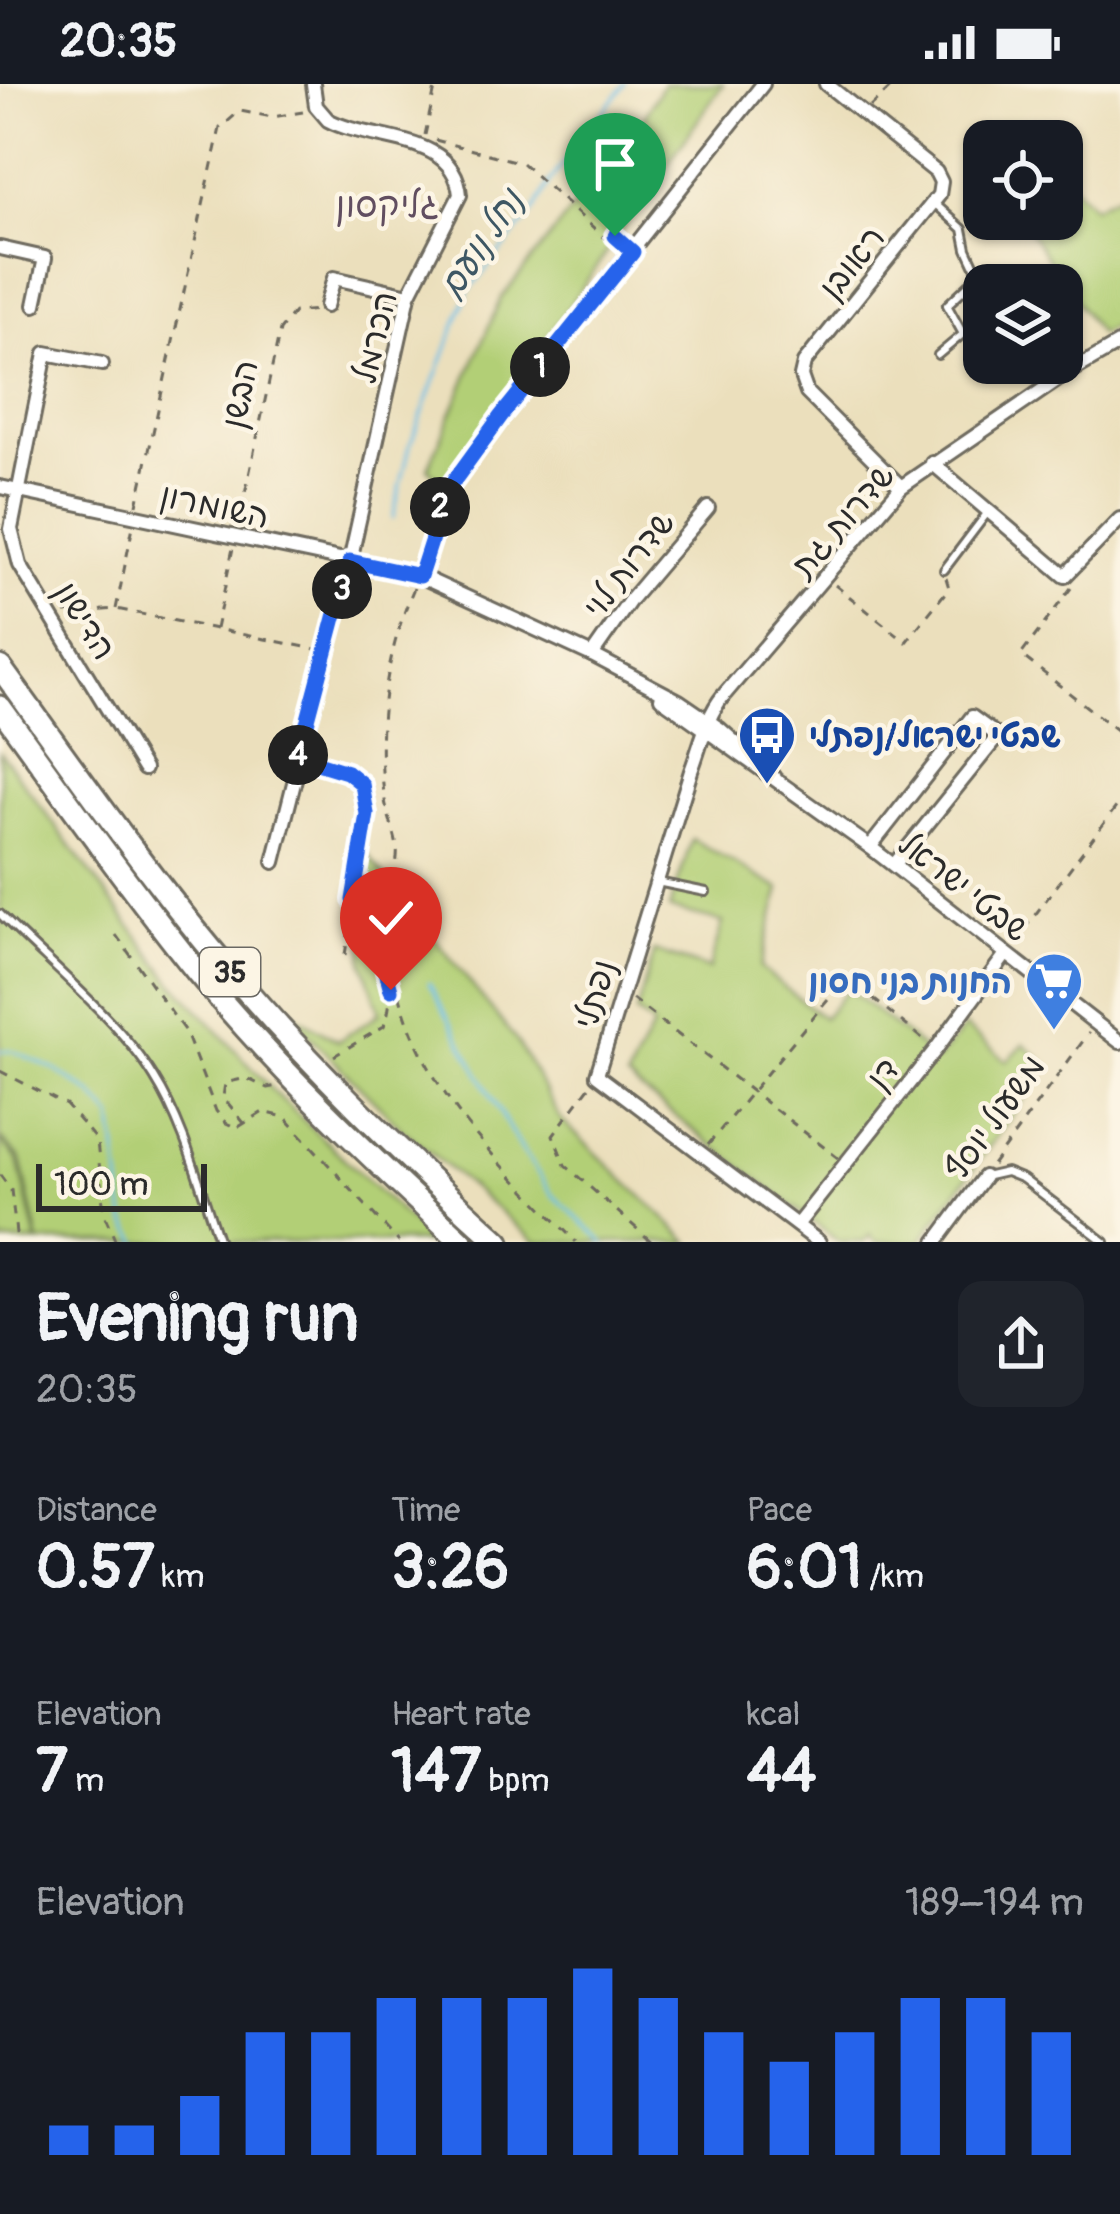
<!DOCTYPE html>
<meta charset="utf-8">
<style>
:root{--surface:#171b24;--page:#20242c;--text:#f1f3f6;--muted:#9ea1a6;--accent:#2563eb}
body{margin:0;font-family:Pangolin,"Playpen Sans Hebrew",sans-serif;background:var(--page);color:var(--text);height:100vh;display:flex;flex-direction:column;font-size:45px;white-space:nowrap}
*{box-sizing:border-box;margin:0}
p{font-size:39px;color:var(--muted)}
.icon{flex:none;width:66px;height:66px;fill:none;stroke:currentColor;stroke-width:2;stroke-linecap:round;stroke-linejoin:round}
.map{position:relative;height:1158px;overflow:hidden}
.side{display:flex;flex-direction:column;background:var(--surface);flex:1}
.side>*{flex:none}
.fabs{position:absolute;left:963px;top:36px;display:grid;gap:24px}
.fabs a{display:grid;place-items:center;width:120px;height:120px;border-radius:24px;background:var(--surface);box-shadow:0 3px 9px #0004;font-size:60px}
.scale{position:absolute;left:36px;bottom:30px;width:171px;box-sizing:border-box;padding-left:12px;border:6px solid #2b2b2b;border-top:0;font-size:33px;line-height:42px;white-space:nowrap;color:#2b2b2b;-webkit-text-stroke:9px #fcf5e5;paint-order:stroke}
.pin{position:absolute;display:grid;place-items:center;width:102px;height:102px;color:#fff;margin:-123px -51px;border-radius:50% 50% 50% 0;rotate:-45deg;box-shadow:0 0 12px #0007}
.pin .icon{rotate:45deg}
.km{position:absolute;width:60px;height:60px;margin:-30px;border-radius:50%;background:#222;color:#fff;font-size:33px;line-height:60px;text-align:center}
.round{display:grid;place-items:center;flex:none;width:126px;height:126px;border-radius:24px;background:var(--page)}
.overview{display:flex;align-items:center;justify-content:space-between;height:204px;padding:0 36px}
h1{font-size:66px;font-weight:700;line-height:90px}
.stats{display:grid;grid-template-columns:repeat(3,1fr);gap:18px;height:204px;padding:12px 36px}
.stats div{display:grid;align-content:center}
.stats b{font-size:60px;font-weight:700}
.stats small{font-size:33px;font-weight:400}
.stats p{font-size:33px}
.chart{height:336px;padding:24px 36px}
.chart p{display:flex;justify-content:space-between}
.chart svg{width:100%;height:216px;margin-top:12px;stroke:var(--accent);stroke-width:6}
.status{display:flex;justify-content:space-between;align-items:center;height:84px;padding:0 60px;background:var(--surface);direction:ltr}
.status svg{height:33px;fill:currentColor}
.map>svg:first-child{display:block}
.green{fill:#b2cf76;stroke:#6e7d50;stroke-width:3}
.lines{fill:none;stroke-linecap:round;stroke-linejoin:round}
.stream{stroke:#6cbfe8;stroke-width:3}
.service-casing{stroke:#6e6a5e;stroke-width:12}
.minor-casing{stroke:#6e6a5e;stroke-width:18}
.trunk-casing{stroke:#6e6a5e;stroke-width:27}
.path{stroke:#6e6a5e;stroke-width:3;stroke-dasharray:9 9;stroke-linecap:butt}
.service{stroke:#fff;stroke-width:6}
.minor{stroke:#fff;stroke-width:12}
.trunk{stroke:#fff;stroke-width:21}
.route-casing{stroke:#fff;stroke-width:24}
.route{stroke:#2563eb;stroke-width:15}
.labels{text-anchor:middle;stroke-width:9;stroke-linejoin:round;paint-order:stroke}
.shield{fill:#fcf5e5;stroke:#6a6863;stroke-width:3}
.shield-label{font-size:30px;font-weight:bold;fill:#2b2b2b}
.street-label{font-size:33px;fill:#2b2b2b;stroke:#fcf5e5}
.transit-label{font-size:33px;font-weight:bold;fill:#164399;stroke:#fcf5e5;text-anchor:start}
.shop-label{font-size:33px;font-weight:bold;fill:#366cbe;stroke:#fcf5e5;text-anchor:end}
.neighbourhood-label{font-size:36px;fill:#614e60;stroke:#fcf5e5}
.water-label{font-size:36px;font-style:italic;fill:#3e5764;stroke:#fcf5e5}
</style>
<div class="status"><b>20:35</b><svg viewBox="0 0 49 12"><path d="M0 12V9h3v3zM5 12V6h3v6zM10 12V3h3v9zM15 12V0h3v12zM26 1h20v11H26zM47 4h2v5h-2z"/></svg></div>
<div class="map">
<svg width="1120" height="1158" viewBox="0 0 1120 1158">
<rect width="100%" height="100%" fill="#fcf5e5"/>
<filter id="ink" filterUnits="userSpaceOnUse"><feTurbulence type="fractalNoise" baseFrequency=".00833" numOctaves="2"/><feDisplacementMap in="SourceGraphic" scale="24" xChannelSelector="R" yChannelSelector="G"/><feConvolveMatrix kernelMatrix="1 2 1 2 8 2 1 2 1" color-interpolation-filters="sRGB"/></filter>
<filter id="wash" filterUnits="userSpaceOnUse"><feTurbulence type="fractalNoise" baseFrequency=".004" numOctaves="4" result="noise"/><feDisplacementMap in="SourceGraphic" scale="48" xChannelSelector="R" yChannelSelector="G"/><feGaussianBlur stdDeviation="2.7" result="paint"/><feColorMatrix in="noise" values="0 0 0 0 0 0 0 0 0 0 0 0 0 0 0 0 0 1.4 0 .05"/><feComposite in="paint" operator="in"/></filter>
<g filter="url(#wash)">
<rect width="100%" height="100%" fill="#ebdfbc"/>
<g class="green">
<polygon points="663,0 723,0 445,402 428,384 501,214 639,42"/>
<polygon points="1062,90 1093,123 1120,109 1120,239 1099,250 1021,135 1062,135"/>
<polygon points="0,668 171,896 274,1008 432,1158 39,1158 21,1075 0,1053"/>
<polygon points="692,755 780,805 760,884 823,934 848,905 937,976 965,943 1007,977 1024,960 1048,982 920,1158 876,1158 870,1151 864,1158 839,1158 627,995 653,942 636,929 654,867 709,885 723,838 669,825"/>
<polygon points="367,770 516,956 561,1036 690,1158 536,1158 403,1046 280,922 338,957 380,929 363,877"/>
<polygon points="0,1056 18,1076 37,1158 0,1158"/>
</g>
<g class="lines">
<g class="stream">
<polyline points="393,434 410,361 469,206 534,127 551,96 625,0"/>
<polyline points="429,899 517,1059 553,1111 604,1158"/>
<polyline points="0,967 11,966 54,985 92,1010 113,1034 125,1136 139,1158"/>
</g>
</g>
</g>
<g filter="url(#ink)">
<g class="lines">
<g class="service-casing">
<g id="service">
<polyline points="933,118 963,145 967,165 979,191 947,221 963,250 938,271"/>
<polyline points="944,486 988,428"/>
<polyline points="657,798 706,808"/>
<path d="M 0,830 C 48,879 119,936 154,993 C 185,1042 200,1104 219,1158"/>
<polyline points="984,1093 1006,1088 1023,1095 1105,1158"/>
</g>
</g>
<g class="minor-casing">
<g id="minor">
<polyline points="826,0 936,88 941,98 939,111 804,279 801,292 807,309 901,403"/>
<polyline points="0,164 45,174 35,221"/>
<polyline points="326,222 334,194 409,211"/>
<polyline points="102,280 46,269 11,445 20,481 144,685"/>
<polyline points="932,379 1065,492 1120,435"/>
<polyline points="0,403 420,492 592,571 679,617 720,645 773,692"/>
<polyline points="420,492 448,405 501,331 763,0"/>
<polyline points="592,571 631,515 708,424"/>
<polyline points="661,614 870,763 1120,958"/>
<polyline points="870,763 972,633 998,652 894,781"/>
<path d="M 274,778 L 350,477 L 409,211 L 460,111 C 455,48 370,59 328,36 L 316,22 L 313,0"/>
<polyline points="797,1141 936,965 1006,870"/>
<path d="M 819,1158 L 597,991 L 691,687 C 701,661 706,633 723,612 L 901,403 L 1063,292 L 1120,259"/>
<polyline points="936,1158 984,1093"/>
</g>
</g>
<g class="trunk-casing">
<g id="trunk">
<path d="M 0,583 C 72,682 142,783 221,877 C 306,978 401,1069 499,1158"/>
<path d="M 0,623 C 65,713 129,803 198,889 C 278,986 370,1073 462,1158"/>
</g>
</g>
<g class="path">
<polyline points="870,23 895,0"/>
<polyline points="425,51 436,0"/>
<polyline points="435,56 522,79 617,165"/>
<polyline points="137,421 220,44 240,27 272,33 303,28"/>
<polyline points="238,443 280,246 294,228 318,226"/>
<polyline points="835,501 906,558 949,504 946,494"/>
<path d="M 414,504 C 386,568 376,642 384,710 C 386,728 394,745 397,763 C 399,781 390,800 388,817 C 386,839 391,868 395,890 C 415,1002 500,1080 576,1158"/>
<polyline points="1071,504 1021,571 1120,649"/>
<polyline points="116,525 133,442"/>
<polyline points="65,529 116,525 315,565"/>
<polyline points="216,545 233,464"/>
<path d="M 311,677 L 347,688 L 362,700 L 366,730 L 353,816 C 379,851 401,899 384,942 L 334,972"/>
<polyline points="116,851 186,949 216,1027 226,1039 237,1044 263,1028 285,1033 399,1158"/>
<polyline points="1013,860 1120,718"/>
<polyline points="345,871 353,820"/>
<polyline points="632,915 838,1074"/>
<polyline points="0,987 66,1021 97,1057 104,1130 116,1158"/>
<polyline points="589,1003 553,1051 565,1081 652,1158"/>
<polyline points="244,1039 223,1013 225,999 246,994 267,1004 277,1002"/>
<polyline points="708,1061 846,893 927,958"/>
<polyline points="992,1081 1089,949"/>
<polyline points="0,1091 11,1106 17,1158"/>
</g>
<use href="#service" class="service"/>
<use href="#minor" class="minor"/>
<use href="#trunk" class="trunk"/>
</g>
</g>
<g class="lines" filter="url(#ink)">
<g class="route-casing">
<polyline id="route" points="391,906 375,845 353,816 367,730 362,700 347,688 298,673 350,477 420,492 448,405 501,332 633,168 615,152"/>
</g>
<use href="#route" class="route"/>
</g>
<defs>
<g id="bus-pin" transform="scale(3)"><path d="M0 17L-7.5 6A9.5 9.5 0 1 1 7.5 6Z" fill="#1a4fb4" stroke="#fcf5e5"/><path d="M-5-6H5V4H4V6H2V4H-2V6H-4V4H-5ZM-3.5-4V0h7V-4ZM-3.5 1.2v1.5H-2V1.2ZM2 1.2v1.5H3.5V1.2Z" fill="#fff"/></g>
<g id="supermarket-pin" transform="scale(3)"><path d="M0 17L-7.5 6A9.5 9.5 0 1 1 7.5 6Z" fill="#3f7fe0" stroke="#fcf5e5"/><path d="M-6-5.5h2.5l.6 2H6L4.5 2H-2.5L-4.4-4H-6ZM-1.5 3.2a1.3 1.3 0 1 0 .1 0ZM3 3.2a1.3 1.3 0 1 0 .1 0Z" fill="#fff"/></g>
</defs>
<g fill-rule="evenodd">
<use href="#bus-pin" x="767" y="651"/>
<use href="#supermarket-pin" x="1054" y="897"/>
</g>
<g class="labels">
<rect class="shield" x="200" y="864" width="60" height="48" rx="9"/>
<g class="shield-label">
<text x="230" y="898">35</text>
</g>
<g class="street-label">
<text transform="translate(851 178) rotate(-51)" y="12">ראובן</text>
<text transform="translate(374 253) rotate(-76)" y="12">הכרמל</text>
<text transform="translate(239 310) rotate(-78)" y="12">הבשן</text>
<text transform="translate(215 421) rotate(12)" y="12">השומרון</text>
<text transform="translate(842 436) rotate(-49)" y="12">שדרות גת</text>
<text transform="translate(628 480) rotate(-52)" y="12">שדרות לוי</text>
<text transform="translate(86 536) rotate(58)" y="12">הדישון</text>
<text transform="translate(964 802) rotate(38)" y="12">שבטי ישראל</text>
<text transform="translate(594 910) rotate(-73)" y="12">נפתלי</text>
<text transform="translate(882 989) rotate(-51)" y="12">דן</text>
<text transform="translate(994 1033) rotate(-54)" y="12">משעול יוסף</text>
</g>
<g class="transit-label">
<text x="809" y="663">שבטי ישראל/נפתלי</text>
</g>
<g class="shop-label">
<text x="1012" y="909">החנות בני חסון</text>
</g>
<g class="neighbourhood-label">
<text x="387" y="133">גליקסון</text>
</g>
<g class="water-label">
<text transform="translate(480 159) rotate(-56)" y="13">נחל נועם</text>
</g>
</g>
</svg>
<div class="fabs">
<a><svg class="icon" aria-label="locate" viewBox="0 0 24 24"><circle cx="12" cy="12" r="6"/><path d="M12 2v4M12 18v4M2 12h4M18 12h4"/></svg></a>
<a><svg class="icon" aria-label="layers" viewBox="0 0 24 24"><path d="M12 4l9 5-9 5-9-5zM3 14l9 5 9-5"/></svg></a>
</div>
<div class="scale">100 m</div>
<div class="pin" style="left:615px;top:152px;background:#1e9e55"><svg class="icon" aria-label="arrive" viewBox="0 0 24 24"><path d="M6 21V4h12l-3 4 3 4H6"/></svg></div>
<div class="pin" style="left:391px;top:906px;background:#d93025"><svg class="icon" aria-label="check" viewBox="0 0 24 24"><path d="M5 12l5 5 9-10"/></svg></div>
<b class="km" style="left:540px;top:283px">1</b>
<b class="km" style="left:440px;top:423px">2</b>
<b class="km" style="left:342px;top:505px">3</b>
<b class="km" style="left:298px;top:671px">4</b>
</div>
<section class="side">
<div class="overview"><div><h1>Evening run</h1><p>20:35</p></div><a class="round"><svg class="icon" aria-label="share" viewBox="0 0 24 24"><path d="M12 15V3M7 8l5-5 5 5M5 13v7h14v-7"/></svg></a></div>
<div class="stats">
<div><p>Distance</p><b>0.57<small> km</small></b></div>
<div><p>Time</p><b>3:26</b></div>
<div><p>Pace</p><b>6:01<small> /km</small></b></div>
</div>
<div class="stats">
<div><p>Elevation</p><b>7<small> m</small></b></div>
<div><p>Heart rate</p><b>147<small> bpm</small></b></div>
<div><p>kcal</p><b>44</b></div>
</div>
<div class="chart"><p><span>Elevation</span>189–194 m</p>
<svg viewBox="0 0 160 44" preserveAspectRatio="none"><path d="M5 44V38M15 44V38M25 44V32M35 44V19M45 44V19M55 44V12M65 44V12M75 44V12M85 44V6M95 44V12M105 44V19M115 44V25M125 44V19M135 44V12M145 44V12M155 44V19"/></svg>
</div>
</section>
